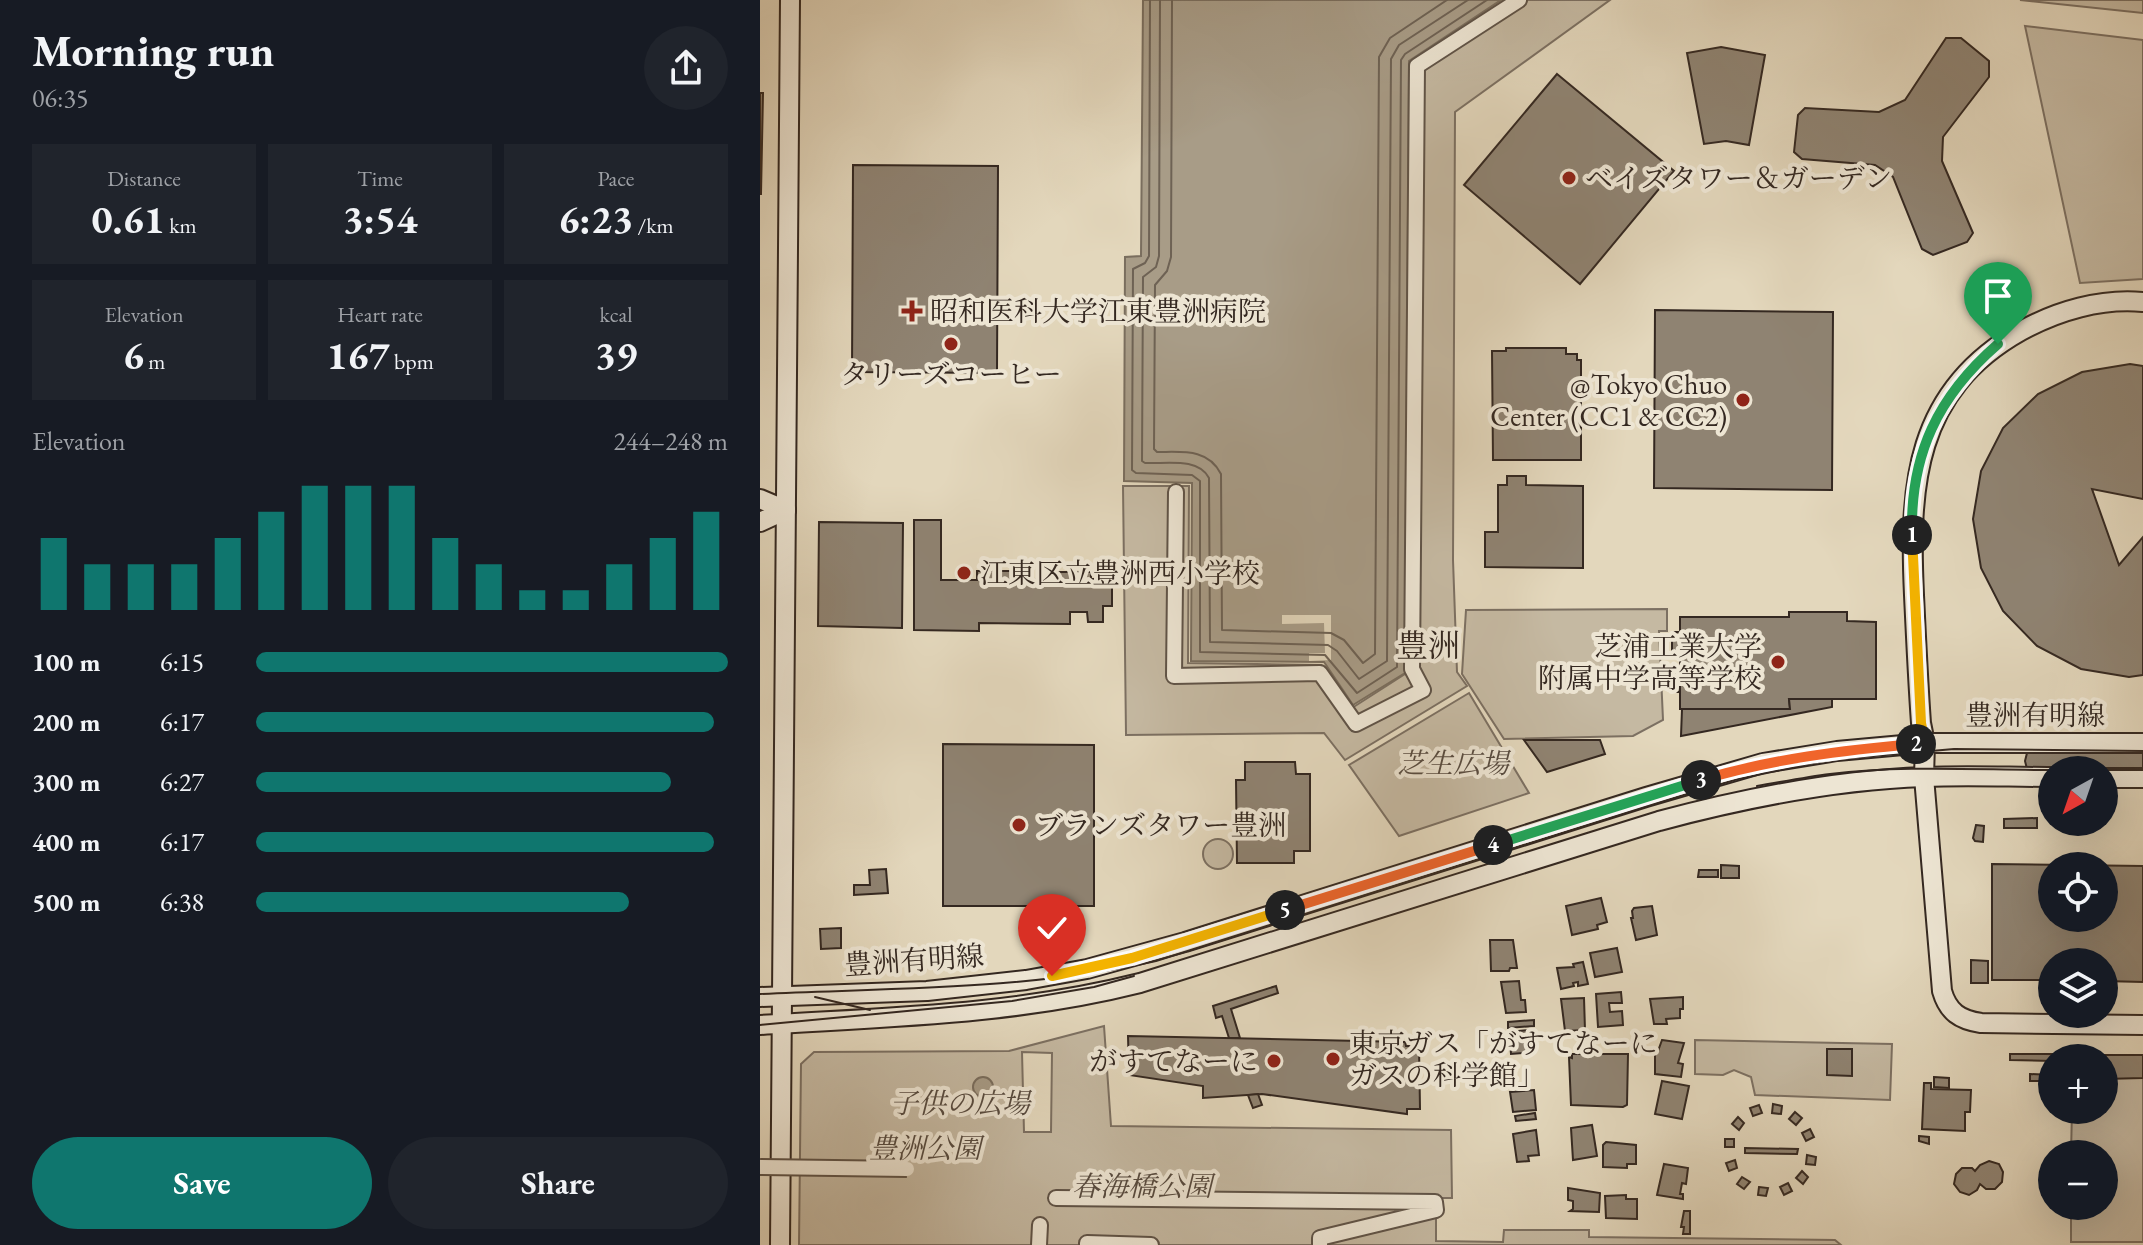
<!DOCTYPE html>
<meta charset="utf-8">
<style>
:root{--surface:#171b24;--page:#20242c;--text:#f1f3f6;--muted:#9ea1a6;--accent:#0f766e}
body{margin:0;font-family:"EB Garamond","Noto Serif JP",serif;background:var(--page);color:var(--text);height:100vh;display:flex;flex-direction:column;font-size:30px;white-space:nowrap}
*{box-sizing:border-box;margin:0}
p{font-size:26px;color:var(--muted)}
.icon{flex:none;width:44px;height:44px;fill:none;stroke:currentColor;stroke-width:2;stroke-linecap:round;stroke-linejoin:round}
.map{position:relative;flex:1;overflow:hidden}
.drawer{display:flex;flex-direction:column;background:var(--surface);width:760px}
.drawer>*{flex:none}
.needle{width:52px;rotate:220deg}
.fabs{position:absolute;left:1278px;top:756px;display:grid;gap:16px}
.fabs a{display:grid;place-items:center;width:80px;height:80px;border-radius:50%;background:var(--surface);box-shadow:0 8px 32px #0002;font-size:40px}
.pin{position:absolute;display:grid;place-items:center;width:68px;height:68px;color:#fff;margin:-82px -34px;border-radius:50% 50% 50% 0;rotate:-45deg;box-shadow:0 0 8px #0007}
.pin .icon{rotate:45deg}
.km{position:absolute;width:40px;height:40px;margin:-20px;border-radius:50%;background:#222;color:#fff;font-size:22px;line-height:40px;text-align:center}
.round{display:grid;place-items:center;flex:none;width:84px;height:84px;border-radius:42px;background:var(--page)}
.summary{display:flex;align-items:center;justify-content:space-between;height:136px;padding:0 32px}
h1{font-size:44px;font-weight:700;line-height:60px}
.figures{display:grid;grid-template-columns:repeat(3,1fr);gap:12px;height:136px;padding:8px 32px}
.figures div{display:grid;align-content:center;border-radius:0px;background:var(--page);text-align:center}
.figures b{font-size:40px;font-weight:700}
.figures small{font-size:22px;font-weight:400}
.figures p{font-size:22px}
.chart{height:224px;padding:16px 32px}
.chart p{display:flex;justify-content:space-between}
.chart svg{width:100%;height:144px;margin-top:8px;stroke:var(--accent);stroke-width:6}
.button{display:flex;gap:16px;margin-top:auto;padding:16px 32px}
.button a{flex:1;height:92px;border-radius:48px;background:var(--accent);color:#fff;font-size:32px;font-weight:700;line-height:92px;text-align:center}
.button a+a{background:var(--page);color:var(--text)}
ul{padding:0 32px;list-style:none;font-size:26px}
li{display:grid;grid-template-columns:128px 96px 1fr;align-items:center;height:60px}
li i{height:20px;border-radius:10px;background:var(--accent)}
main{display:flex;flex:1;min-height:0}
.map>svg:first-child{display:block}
.green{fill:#c5b9a2;stroke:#7c7062;stroke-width:2;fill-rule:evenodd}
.water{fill:#a89c87;stroke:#7a6e5e;stroke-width:2}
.pier{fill:#e3d7bc}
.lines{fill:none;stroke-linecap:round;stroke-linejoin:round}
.shore{stroke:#6e6254;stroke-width:2}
.building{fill:#8f8372;stroke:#342821;stroke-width:2;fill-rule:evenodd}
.street-casing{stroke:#605448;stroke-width:18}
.secondary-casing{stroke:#342821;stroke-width:22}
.street{stroke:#ede5d3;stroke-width:14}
.secondary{stroke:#ede5d3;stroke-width:18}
.tram{stroke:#342821;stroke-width:2}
.street-bridge-casing{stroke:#605448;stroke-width:18;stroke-linecap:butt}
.street-bridge{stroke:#ede5d3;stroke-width:14}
.split-1-casing{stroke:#fff;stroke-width:16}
.split-2-casing{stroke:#fff;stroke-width:16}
.split-3-casing{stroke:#fff;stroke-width:16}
.split-4-casing{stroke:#fff;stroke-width:16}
.split-5-casing{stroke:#fff;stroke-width:16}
.split-6-casing{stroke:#fff;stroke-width:16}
.split-1{stroke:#22a559;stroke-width:10}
.split-2{stroke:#f5b400;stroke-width:10}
.split-3{stroke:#f0652b;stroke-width:10}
.split-4{stroke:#22a559;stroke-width:10}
.split-5{stroke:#f0652b;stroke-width:10}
.split-6{stroke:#f5b400;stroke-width:10}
.poi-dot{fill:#8f2418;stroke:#ede5d3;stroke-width:3}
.labels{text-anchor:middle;stroke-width:8;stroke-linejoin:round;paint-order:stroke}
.poi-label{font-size:28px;fill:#342821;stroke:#ede5d3;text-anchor:start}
.street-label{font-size:28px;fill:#342821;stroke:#ede5d3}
.park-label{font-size:28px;font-style:italic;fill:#584c41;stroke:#ede5d3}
.quarter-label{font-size:32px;fill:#342821;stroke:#ede5d3}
</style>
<main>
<section class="drawer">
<div class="summary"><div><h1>Morning run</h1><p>06:35</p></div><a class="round"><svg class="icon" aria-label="share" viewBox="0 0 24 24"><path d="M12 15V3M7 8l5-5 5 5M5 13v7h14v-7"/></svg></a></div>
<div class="figures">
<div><p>Distance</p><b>0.61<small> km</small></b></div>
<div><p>Time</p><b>3:54</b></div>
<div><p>Pace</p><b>6:23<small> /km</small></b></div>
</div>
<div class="figures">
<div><p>Elevation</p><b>6<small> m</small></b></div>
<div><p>Heart rate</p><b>167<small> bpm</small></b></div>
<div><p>kcal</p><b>39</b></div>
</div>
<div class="chart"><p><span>Elevation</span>244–248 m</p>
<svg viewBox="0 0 160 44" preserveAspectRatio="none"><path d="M5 44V22M15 44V30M25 44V30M35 44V30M45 44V22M55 44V14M65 44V6M75 44V6M85 44V6M95 44V22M105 44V30M115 44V38M125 44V38M135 44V30M145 44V22M155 44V14"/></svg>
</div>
<ul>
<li><b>100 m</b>6:15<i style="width:100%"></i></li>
<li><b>200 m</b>6:17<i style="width:97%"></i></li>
<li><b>300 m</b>6:27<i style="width:88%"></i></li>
<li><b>400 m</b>6:17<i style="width:97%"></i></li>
<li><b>500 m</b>6:38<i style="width:79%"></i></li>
</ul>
<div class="button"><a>Save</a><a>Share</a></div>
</section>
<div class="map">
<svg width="1383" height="1245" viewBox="0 0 1383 1245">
<rect width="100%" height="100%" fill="#e3d7bc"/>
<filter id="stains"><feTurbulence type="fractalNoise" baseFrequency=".0025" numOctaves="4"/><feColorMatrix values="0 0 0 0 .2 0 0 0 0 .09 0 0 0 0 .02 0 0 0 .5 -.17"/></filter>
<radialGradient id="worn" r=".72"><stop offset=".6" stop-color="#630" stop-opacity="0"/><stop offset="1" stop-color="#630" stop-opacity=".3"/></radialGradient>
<g class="green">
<polygon points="745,0 850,0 695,112 693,560 697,672 707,686 585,760 564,733 366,735 363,486 429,486 428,663 561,665 592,708 645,674 650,62"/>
<polygon points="1260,0 1383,0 1383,13"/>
<polygon points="1265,26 1383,40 1383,279 1320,283"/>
<polygon points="907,609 907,631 899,631 903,720 873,736 744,739 702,674 706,610"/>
<polygon points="709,693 769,793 639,836 589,765"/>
<circle cx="458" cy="854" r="15"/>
<path d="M 344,1026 L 351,1126 L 691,1130 L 692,1198 L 676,1198 L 676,1241 L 743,1242 L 744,1230 L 829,1230 L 829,1237 L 1075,1240 L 1081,1245 L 39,1245 L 41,1064 L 54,1052 L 249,1051 ZM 262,1052 L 292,1053 L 291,1132 L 264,1132 Z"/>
<polygon points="935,1040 1132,1044 1130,1100 995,1095 991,1077 974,1070 963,1075 935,1074"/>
<polygon points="1383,1057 1383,1242 1311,1242 1311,1206 1344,1206 1344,1154 1311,1154 1312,1110 1344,1110 1344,1058"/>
</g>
<g class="water">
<polygon points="383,0 741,0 649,61 645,673 593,705 564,662 431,661 432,483 364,481 365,257 381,256"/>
<circle cx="223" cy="1087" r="10"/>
</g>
<polygon class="pier" points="522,615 571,615 571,660 549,661 549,653 565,653 564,623 522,624"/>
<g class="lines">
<g class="shore">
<polyline points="390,0 389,256 385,263 373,269 372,470 376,473 432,475 440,481 440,652 565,655 597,693 637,667 641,60 645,54 727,0"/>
<path d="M 400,0 L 399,256 L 396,267 L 383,277 L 382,461 L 385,463 C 406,464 438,457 449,478 L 450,642 L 568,645 L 577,651 L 599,679 L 627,661 L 631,59 L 639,45 L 708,0"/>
<path d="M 412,0 L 411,257 L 407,271 L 395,285 L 394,449 L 397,452 C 422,452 448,448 461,474 L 462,630 L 571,633 L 584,640 L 603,663 L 615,654 L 619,57 L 630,38 L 687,0"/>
</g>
</g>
<g class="building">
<polygon points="1186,38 1201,38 1229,61 1229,77 1183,137 1182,161 1213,233 1207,242 1173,255 1162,249 1133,177 1115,165 1042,159 1034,152 1038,115 1045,108 1119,112 1145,100"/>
<polygon points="961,47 1005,55 989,145 966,141 944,144 927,53"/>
<polygon points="797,74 914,171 820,284 704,185"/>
<polygon points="0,93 3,93 1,194 0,194"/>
<polygon points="93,165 238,166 237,373 92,372"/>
<polygon points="895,310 1073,312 1072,490 894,488"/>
<polygon points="746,348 806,348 806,354 817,354 817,360 821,360 821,460 733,460 732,351 746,351"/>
<polygon points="1370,364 1383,366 1383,499 1332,489 1359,565 1383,537 1383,675 1369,677 1321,669 1277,646 1243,611 1221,568 1213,519 1221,471 1243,428 1278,394 1322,372"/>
<polygon points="747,476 766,476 766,485 823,486 823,568 725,567 725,532 738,532 738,485 747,485"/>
<polygon points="154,520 181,520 181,580 217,580 217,571 258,571 258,579 287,580 287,572 331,572 331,579 341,579 341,587 352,587 352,606 343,606 343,622 328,622 327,612 310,612 310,624 219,623 219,631 154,630"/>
<polygon points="59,522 143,523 142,628 58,626"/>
<polygon points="1029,612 1087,612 1087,621 1116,622 1116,699 1029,699 1030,709 920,709 920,617 1029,617"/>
<polygon points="912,632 920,632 919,650 912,650"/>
<polygon points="911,673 920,674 920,692 911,692"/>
<polygon points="1029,699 1072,699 1072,707 921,736 922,709 1030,709"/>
<polygon points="764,740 840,740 845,754 787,772"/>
<polygon points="1276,742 1383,744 1383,780 1344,770 1292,770 1268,773 1265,761 1267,753"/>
<polygon points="183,744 334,745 334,906 183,906"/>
<polygon points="485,762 535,762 536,774 550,774 550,851 534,851 534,863 477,863 476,780 485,780"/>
<polygon points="1277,818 1277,828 1244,828 1244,819"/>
<polygon points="1216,825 1224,826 1223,842 1215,841 1213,838"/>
<path d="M 1232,864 L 1383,866 L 1383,982 L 1344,981 L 1344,962 L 1292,962 L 1292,980 L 1232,980 ZM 1292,866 L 1344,866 L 1344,918 L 1292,918 Z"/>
<polygon points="961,865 979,866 979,878 961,878"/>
<polygon points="126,869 128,893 94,895 94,885 110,885 109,870"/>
<polygon points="939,870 958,870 958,877 938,877"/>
<polygon points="841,898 847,922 837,925 838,929 812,935 806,906"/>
<polygon points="892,906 897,935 876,940 871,918 873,918 872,911 874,908"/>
<polygon points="81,928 81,948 61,949 60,929"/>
<polygon points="730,940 753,940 757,968 750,968 749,971 731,971"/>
<polygon points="857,948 862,972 835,977 830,953"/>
<polygon points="1211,960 1228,961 1228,983 1211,983"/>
<polygon points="823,962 828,984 818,986 818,982 813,983 814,986 801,989 797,968 814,967 813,964"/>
<polygon points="759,981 761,1000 765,1000 766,1012 746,1013 741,982"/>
<polygon points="516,986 518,993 471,1009 480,1038 469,1038 462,1016 456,1018 453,1006"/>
<polygon points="861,992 862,1003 849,1003 850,1012 862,1011 863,1025 838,1027 836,994"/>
<polygon points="923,997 923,1009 920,1009 920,1018 906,1019 907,1024 894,1024 890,999"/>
<polygon points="824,998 825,1030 805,1031 801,999"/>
<polygon points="774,1020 774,1026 748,1028 748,1022"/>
<polygon points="769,1030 773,1052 751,1054 749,1032"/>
<polygon points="368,1036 645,1042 646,1046 659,1046 660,1109 647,1109 647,1114 502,1094 443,1098 443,1086 369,1075"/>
<polygon points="902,1040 924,1043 918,1063 923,1064 921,1077 895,1074 895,1050 898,1051"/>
<polygon points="1067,1049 1092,1049 1092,1076 1067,1075"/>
<polygon points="812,1054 868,1054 867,1105 863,1107 811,1105 809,1057 812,1058"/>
<polygon points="1250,1054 1302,1054 1302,1058 1292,1058 1292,1061 1250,1060"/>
<polygon points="1309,1055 1383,1055 1383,1078 1344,1079 1344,1058 1309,1058"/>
<polygon points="1270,1074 1292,1075 1292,1081 1270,1081"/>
<polygon points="1174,1077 1189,1078 1189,1088 1174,1087"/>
<polygon points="902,1081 929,1086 922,1119 895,1114"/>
<polygon points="1164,1083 1171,1083 1171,1089 1211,1090 1210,1112 1205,1112 1205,1131 1162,1129"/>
<polygon points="774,1090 776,1110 753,1112 750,1092"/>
<polygon points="498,1094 502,1105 493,1108 488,1095"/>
<polygon points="1013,1104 1022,1106 1021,1114 1012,1113"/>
<polygon points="999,1105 1002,1113 993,1116 990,1108"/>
<polygon points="1035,1112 1042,1118 1036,1125 1029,1119"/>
<polygon points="775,1113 776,1119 756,1121 755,1116"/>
<polygon points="978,1117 984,1123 979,1130 972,1124"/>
<polygon points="832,1125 837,1156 813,1160 811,1128"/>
<polygon points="1050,1129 1054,1137 1046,1141 1042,1133"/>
<polygon points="776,1130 779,1155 768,1156 769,1161 757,1162 753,1134"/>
<polygon points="1159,1136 1169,1137 1169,1144 1159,1141"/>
<rect x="965" y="1139" width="9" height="8"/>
<polygon points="846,1142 876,1145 876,1164 867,1164 867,1168 843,1167 843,1145"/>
<polygon points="985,1148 1038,1149 1037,1154 985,1153"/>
<polygon points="1047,1155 1056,1157 1055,1165 1046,1164"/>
<polygon points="975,1160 977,1168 969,1171 966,1163"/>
<polygon points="1229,1161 1239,1164 1243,1172 1242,1182 1235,1189 1226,1189 1220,1184 1217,1190 1209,1195 1200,1192 1194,1184 1196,1174 1202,1168 1212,1168 1215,1171 1220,1165"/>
<polygon points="904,1164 928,1168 926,1184 922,1183 920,1194 923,1194 923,1199 897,1195"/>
<polygon points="1042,1171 1048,1177 1043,1184 1036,1178"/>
<polygon points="982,1177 990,1182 984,1189 977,1184"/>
<polygon points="1028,1183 1032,1191 1024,1195 1020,1187"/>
<polygon points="999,1187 1008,1188 1006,1196 998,1195"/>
<polygon points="808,1188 840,1193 839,1212 810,1211 813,1209 813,1201 808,1200"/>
<polygon points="866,1195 866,1199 877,1199 877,1219 846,1218 845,1196"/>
<polygon points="924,1211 930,1211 930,1234 923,1234 924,1227 921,1227"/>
</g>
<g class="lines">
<g class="street-casing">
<g id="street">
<polyline points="416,492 414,676 560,673 596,724 663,690 652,669 657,66 759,0"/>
<polyline points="296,1198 675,1202 676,1210 560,1238 560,1245"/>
<polyline points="279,1245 280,1225"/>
<polyline points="327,1245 327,1243 391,1245"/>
</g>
</g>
<g class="secondary-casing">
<g id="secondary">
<path d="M 1383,302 C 1341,298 1297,311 1261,331 C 1154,391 1149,486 1154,595 C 1156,638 1158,681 1161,723 L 1165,743 L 1164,777 L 1182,991 C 1188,1012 1200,1020 1221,1023 L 1383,1025"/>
<polyline points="0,499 26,510"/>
<polyline points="0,522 26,510"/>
<polyline points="1344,778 1383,778"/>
<polyline points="0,997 167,991 266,980 327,969 425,942 886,797 1003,763 1077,751 1165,743 1383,743"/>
<path d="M 0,1025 C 130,1017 253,1015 380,983 L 899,821 C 985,798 1074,780 1164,777 C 1206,775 1249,777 1292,777"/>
<polyline points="20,1245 30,0"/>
</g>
</g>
<use href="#street" class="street"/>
<use href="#secondary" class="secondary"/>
<g class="tram">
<polyline points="1338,770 1383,770"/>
<path d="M 997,786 C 1021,782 1046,777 1070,774 C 1144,765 1218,770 1292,770"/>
<path d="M 0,994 C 132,988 267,990 396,961 L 893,804 L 978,779 L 1068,760 L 1194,749 L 1383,751"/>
<polyline points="55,997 110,1010"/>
<polyline points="0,1025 252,1001 334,987 374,976"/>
</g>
<g class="street-bridge-casing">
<polyline id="street-bridge" points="0,1167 147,1169"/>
</g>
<use href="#street-bridge" class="street-bridge"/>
</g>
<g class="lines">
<g class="split-1-casing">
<path id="split-1" d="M 1152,535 C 1150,454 1178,396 1238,344"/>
</g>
<g class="split-2-casing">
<polyline id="split-2" points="1152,535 1161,723 1165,743 1156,744"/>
</g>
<g class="split-3-casing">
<path id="split-3" d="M 941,780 C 1012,759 1083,750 1156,744"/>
</g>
<g class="split-4-casing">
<polyline id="split-4" points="733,845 941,780"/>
</g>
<g class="split-5-casing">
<polyline id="split-5" points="525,910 733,845"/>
</g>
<g class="split-6-casing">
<polyline id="split-6" points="292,976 372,958 525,910"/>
</g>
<use href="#split-1" class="split-1"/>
<use href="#split-2" class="split-2"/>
<use href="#split-3" class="split-3"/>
<use href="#split-4" class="split-4"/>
<use href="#split-5" class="split-5"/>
<use href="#split-6" class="split-6"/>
</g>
<g class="poi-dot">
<circle cx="809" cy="178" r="8"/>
<path d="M148 299h8v8h8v8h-8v8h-8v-8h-8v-8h8z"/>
<circle cx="191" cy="344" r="8"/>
<circle cx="983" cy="400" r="8"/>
<circle cx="204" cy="573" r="8"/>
<circle cx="1018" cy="662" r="8"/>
<circle cx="259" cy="825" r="8"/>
<circle cx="573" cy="1059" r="8"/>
<circle cx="514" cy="1061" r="8"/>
</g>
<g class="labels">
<g class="poi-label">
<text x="825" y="188">ベイズタワー＆ガーデン</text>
<text x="170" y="321">昭和医科大学江東豊洲病院</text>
<text x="191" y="384" text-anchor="middle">タリーズコーヒー</text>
<text x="967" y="394" text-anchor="end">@Tokyo Chuo<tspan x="967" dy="32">Center (CC1 &amp; CC2)</tspan></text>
<text x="220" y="583">江東区立豊洲西小学校</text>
<text x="1002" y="656" text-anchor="end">芝浦工業大学<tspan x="1002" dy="32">附属中学高等学校</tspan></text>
<text x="275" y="835">ブランズタワー豊洲</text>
<text x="589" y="1053">東京ガス「がすてなーに<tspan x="589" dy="32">ガスの科学館」</tspan></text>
<text x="498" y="1071" text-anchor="end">がすてなーに</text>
</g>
<g class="street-label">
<text x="1275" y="725">豊洲有明線</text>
<text transform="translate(154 960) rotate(-4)" y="10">豊洲有明線</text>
</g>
<g class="park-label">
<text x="693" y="773">芝生広場</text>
<text x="200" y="1113">子供の広場</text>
<text x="165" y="1158">豊洲公園</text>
<text x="382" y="1196">春海橋公園</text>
</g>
<g class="quarter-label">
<text x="668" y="657">豊洲</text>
</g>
</g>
<rect width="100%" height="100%" filter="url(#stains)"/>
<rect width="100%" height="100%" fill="url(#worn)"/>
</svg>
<div class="fabs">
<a><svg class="needle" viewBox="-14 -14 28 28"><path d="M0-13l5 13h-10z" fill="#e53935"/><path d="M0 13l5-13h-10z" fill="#9ea1a6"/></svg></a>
<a><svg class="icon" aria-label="locate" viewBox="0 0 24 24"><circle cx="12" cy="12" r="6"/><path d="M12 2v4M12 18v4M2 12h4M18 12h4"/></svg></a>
<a><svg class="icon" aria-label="layers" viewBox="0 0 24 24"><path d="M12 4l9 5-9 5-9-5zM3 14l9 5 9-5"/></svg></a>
<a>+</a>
<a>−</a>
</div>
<div class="pin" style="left:1238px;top:344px;background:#1e9e55"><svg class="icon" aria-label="arrive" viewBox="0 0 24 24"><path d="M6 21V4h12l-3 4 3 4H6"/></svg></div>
<div class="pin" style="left:292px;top:976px;background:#d93025"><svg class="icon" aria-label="check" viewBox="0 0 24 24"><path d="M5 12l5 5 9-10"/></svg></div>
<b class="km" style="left:1152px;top:535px">1</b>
<b class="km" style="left:1156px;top:744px">2</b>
<b class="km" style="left:941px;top:780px">3</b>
<b class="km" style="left:733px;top:845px">4</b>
<b class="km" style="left:525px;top:910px">5</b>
</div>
</main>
